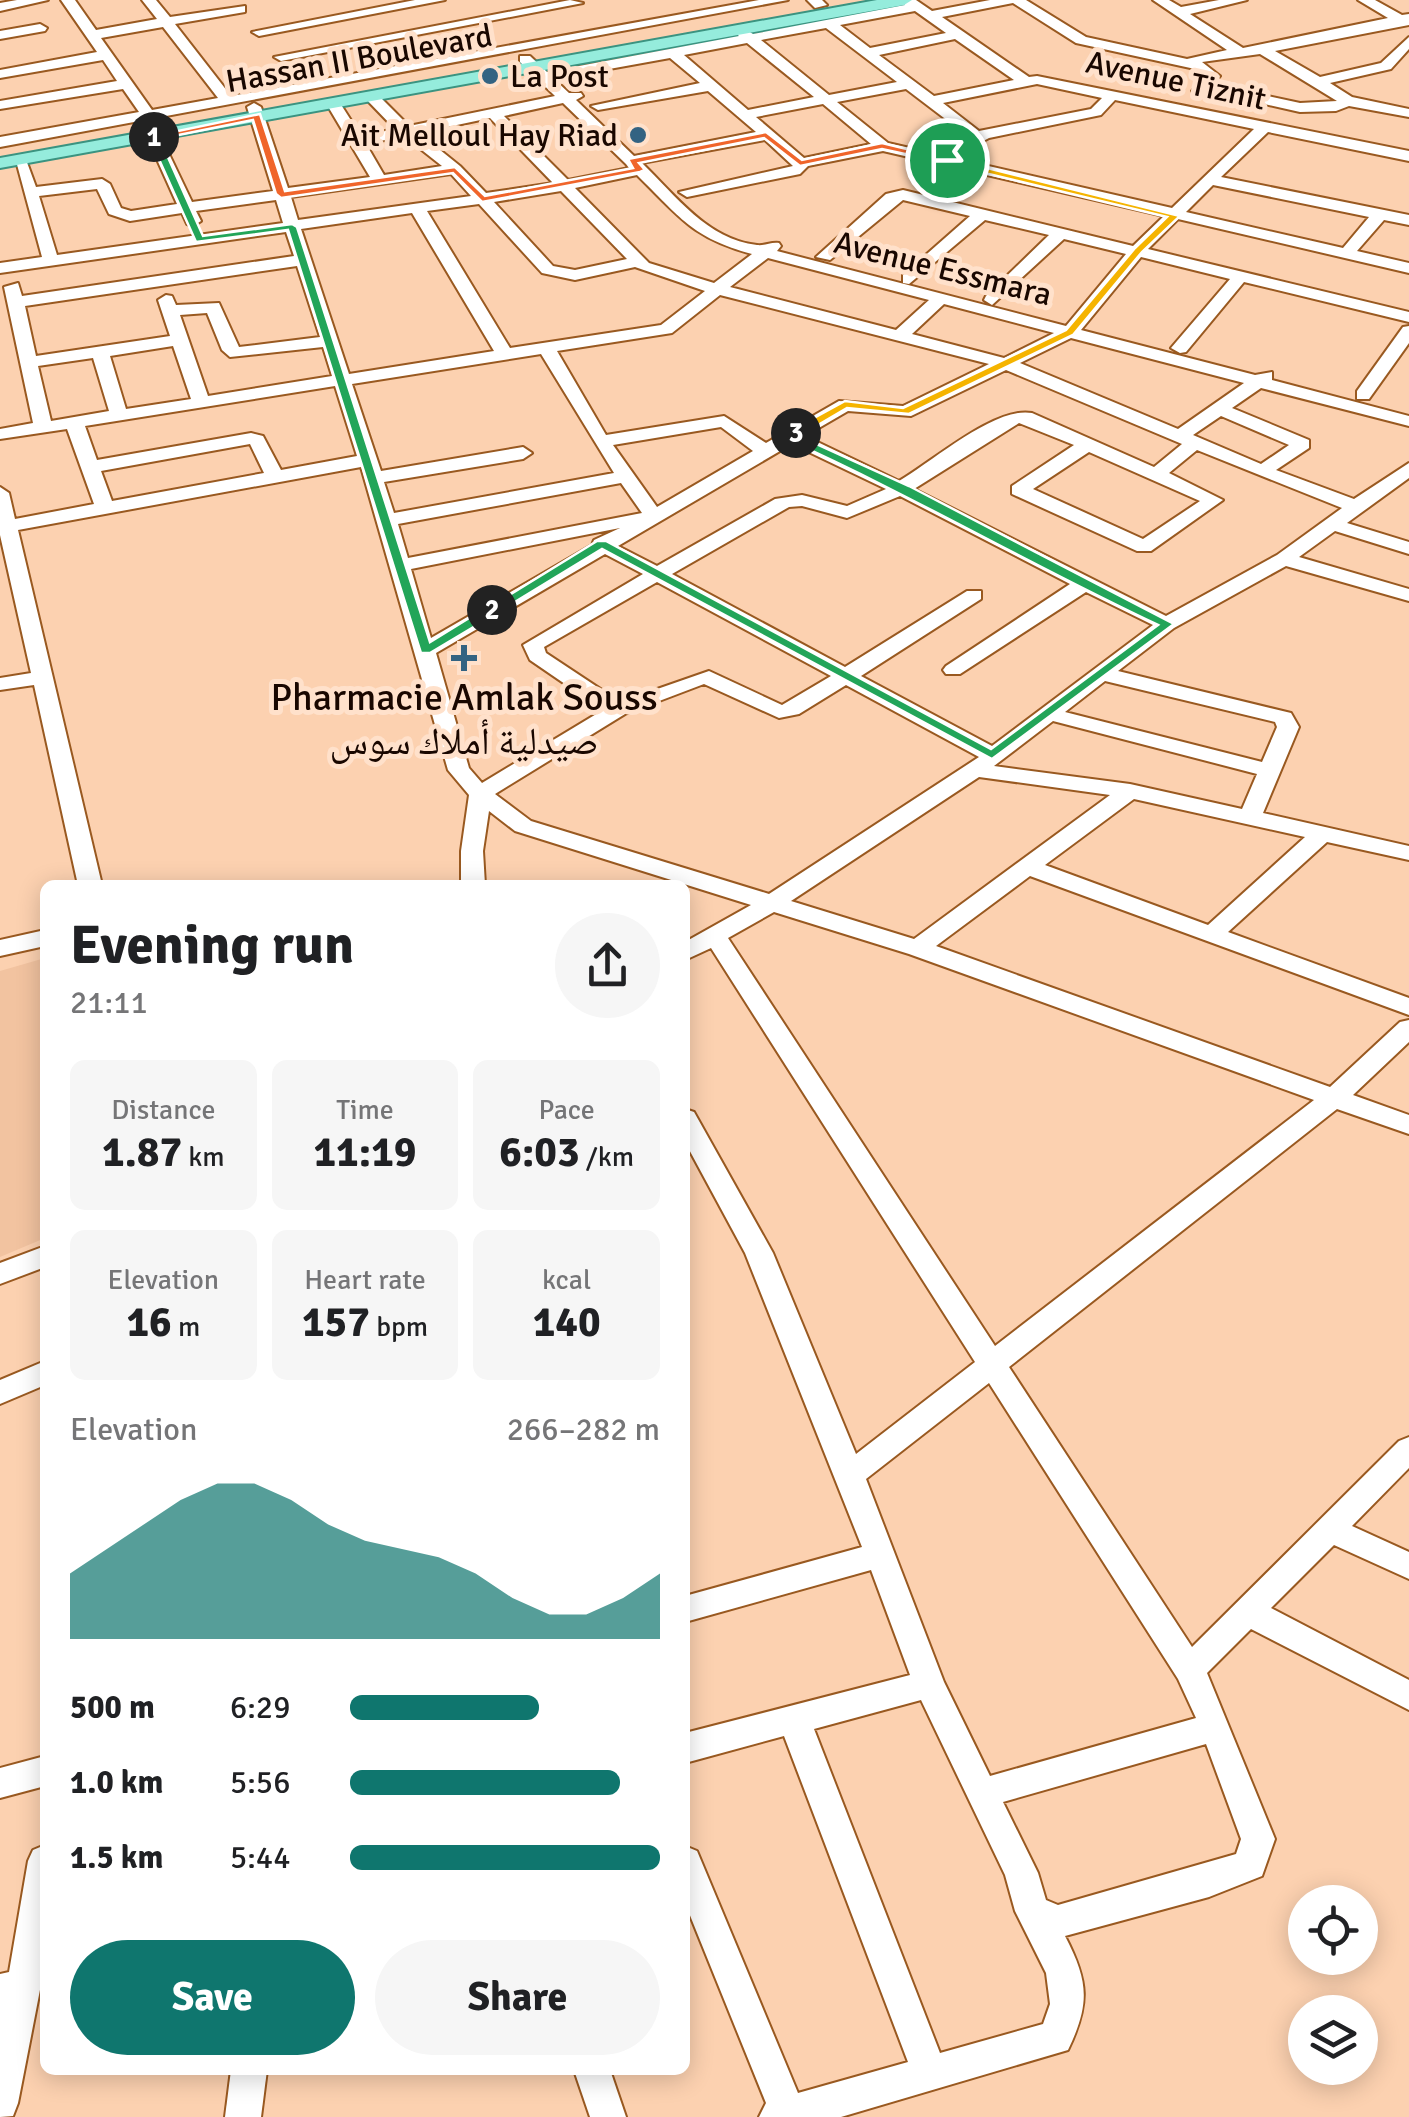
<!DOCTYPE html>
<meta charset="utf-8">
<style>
:root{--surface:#fff;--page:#f6f6f6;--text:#202124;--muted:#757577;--accent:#0f766e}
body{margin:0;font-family:Signika,"Noto Naskh Arabic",sans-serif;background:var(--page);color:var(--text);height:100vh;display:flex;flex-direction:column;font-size:38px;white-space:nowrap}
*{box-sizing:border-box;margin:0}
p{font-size:32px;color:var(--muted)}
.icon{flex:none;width:55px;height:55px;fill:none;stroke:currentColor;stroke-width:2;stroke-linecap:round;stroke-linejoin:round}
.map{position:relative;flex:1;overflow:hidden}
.details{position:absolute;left:40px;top:880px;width:650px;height:1195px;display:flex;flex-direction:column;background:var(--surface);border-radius:15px;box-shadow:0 5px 25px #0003}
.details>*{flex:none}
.controls{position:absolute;left:1288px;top:1885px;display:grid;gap:20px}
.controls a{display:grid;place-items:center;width:90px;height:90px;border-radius:50%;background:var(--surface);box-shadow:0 5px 25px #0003;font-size:50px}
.pin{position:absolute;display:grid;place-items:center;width:85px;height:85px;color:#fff;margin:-42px;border:5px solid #fff;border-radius:50%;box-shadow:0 2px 10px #0007}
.km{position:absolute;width:50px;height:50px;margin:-25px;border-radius:50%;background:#222;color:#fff;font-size:28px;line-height:50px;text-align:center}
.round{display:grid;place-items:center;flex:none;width:105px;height:105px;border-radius:52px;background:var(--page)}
.overview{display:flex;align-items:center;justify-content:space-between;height:170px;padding:0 30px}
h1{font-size:55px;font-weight:700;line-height:75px}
.stats{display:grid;grid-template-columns:repeat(3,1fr);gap:15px;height:170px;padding:10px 30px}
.stats div{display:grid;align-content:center;border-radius:15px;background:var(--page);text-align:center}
.stats b{font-size:42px;font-weight:700}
.stats small{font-size:28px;font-weight:400}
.stats p{font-size:28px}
.chart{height:280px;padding:20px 30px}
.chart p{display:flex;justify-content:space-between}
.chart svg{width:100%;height:180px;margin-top:10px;fill:var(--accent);opacity:.7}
.cta{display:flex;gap:20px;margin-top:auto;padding:20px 30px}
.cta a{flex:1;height:115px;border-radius:60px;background:var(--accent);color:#fff;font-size:40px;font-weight:700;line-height:115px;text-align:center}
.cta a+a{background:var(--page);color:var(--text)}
ul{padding:0 30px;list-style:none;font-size:32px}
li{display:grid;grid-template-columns:160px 120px 1fr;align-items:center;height:75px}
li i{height:25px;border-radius:12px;background:var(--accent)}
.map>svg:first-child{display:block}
.built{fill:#f2c3a0}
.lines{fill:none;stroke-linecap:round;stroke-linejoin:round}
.minor-casing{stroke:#995920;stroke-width:4}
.major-casing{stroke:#3b9380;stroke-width:4}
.minor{fill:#fff;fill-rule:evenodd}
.major{fill:#95ecdc;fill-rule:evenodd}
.split-1{fill:#f0652b;stroke:#fff;stroke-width:2.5}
.split-2{fill:#22a559;stroke:#fff;stroke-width:2.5}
.split-3{fill:#22a559;stroke:#fff;stroke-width:2.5}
.split-4{fill:#f5b400;stroke:#fff;stroke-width:2.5}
.poi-dot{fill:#336382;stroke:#ffe1cb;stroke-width:4}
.labels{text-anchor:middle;stroke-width:10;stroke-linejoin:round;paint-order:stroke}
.far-street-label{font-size:32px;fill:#190700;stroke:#ffe1cb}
.far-poi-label{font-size:32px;fill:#190700;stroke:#ffe1cb;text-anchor:start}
.poi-label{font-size:38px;fill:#190700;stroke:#ffe1cb}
</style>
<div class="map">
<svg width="1409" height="2117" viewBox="0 0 1409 2117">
<rect width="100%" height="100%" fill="#fcd1b0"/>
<polygon class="built" points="45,958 45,1238 0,1257 0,971"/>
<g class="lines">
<g class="minor-casing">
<g id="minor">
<polygon points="17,0 48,0 0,11 0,3"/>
<path d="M 61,0 L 75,0 L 96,30 L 157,19 L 142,0 L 156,0 L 170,17 L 245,6 L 245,12 L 175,24 L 231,96 L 759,0 L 788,0 L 0,147 L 0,137 L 139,112 L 123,89 L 0,109 L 0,101 L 117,81 L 103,60 L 0,78 L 0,70 L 97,52 ZM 163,27 L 218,98 L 152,110 L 101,38 Z"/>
<polygon points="415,0 445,0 259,36 252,32"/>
<polygon points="570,0 583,3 281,61 274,57"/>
<polygon points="807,0 822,0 827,5 815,8"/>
<path d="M 900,0 L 916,0 L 932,11 L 990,0 L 1026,0 L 1086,37 L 1187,59 L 1227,50 L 1153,0 L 1169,0 L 1181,7 L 1219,0 L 1247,0 L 1190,14 L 1243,48 L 1388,18 L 1358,0 L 1375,0 L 1402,15 L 1409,14 L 1409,25 L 1275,51 L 1320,77 L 1381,63 L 1409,37 L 1409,49 L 1391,69 L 1330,83 L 1352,97 L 1409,109 L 1409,117 L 1349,106 L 1336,111 L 1300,112 L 1207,91 L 1194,94 L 1192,91 L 1205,76 L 1195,69 L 1076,43 L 1013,3 L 942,17 L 1029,77 L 1037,76 L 1409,151 L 1409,161 L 1268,132 L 1221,177 L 1409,215 L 1409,225 L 1384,220 L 1357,251 L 1409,263 L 1409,273 L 1178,219 L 1148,249 L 1409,312 L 1409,322 L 1244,282 L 1186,352 L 1180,353 L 1171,348 L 1230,279 L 1141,257 L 1081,330 L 1255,375 L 1272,372 L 1272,380 L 1409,416 L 1409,426 L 1261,388 L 1232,408 L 1309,440 L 1309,448 L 1276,470 L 1354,499 L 1409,463 L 1409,478 L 1347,523 L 1409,542 L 1409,554 L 1335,531 L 1299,557 L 1409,589 L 1409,601 L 1286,566 L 1174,628 L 1118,671 L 1291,713 L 1299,727 L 1263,813 L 1409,846 L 1409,860 L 1327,842 L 1228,932 L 1409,998 L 1409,1015 L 1030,876 L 936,946 L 1330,1087 L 1400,1022 L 1409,1020 L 1409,1042 L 1353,1095 L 1409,1115 L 1409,1134 L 1337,1109 L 1009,1367 L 1192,1647 L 1399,1441 L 1409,1437 L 1409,1468 L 1352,1526 L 1409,1552 L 1409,1579 L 1334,1545 L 1271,1608 L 1409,1680 L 1409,1710 L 1251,1629 L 1207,1673 L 1275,1839 L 1262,1876 L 1209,1897 L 1065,1936 C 1089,1982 1090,2004 1068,2050 L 841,2117 L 759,2117 L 766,2103 L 685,1903 L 685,1846 L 697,1851 L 798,2093 L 908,2062 L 784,1736 L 685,1763 L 685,1733 L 910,1675 L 871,1570 L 685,1622 L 685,1596 L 862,1547 L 745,1253 L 685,1142 L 685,1109 L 694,1112 L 773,1253 L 856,1454 L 975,1362 L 711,948 L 685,960 L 685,942 L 751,905 L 515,831 L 489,811 L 483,851 L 485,885 L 461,885 L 461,851 L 469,795 L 448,770 L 361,467 L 18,530 L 102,885 L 78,885 L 34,685 L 0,690 L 0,678 L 31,673 L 0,535 L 0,487 L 9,493 L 15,519 L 94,504 L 67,429 L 0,439 L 0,429 L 33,423 L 4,287 L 18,283 L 22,296 L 294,256 L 286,232 L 0,273 L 0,263 L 42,257 L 15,157 L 25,157 L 36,187 L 102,179 L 110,184 L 121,208 L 131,211 L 177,204 L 146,135 L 153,131 L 160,135 L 192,202 L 273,191 L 247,107 L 254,103 L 261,107 L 288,188 L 370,177 L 326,103 L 328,100 L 338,100 L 361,136 L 395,129 L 366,99 L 366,93 L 376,93 L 409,126 L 555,96 L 520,62 L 520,56 L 530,56 L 547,72 L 739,36 L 733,30 L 740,26 L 753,34 L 905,5 ZM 915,11 L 946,33 L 870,48 L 840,25 ZM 826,28 L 897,82 L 829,95 L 761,40 ZM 955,39 L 1014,80 L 934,96 L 879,55 ZM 747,43 L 814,97 L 748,110 L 684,55 ZM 1260,54 L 1337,101 L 1300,103 L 1213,84 L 1220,76 L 1202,62 ZM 670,58 L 700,83 L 591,106 L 598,110 L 708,91 L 756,132 L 634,156 L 576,100 L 583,96 L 581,93 L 569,93 L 554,79 ZM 1037,84 L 1102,98 L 1091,109 L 979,131 L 943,103 ZM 906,89 L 969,137 L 958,145 L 966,150 L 989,138 L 1101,115 L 1115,100 L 1254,129 L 1172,208 L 888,143 L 837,102 ZM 563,103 L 626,164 L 629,168 L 568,180 L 504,116 ZM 823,104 L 871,144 L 804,158 L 756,117 ZM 490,118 L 553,183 L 486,193 L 460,166 L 419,133 ZM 404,136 L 442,166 L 384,175 L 366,144 ZM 765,140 L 793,166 L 679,192 L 687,197 L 800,174 L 808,166 L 883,151 L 1164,216 L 1133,246 L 903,190 L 886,194 L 816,257 L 830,260 L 903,200 L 970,216 L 903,275 L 903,283 L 909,284 L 985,220 L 1049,235 L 986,296 L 984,300 L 992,305 L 1064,239 L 1126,254 L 1066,326 L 777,251 L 781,246 L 779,243 C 770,242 765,246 757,245 C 708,240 675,195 642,163 ZM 451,174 L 471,196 L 298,220 L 291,197 ZM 637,175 C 680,217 692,238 752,254 L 714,283 L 649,263 L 575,188 ZM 1213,185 L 1369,217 L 1343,248 L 1186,212 ZM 97,189 L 109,214 L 130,221 L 182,213 L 187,224 L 193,226 L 201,221 L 196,211 L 276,200 L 283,223 L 57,255 L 39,196 ZM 561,191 L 627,259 L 575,270 L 553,266 L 494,202 ZM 479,204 L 542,273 L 575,280 L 635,267 L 705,291 L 661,325 L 510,348 L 427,211 ZM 412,213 L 494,351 L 349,374 L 301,229 ZM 768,258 L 929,300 L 896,330 L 730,287 ZM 297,266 L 320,337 L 239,347 L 219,303 L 176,305 L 172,296 L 166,295 L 158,300 L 170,336 L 36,356 L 25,306 ZM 720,295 L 989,364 L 903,406 L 839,401 L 766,443 L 724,416 L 606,435 L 557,351 L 672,333 ZM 944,304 L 1054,333 L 1004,358 L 912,334 ZM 207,313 L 222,350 L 230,357 L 323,347 L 332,376 L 208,396 L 180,315 ZM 1071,338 L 1244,383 L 1178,429 L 1020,363 ZM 173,346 L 191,399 L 126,409 L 110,356 ZM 541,354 L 614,473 L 394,513 L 384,482 L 523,459 L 532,453 L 523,447 L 381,471 L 352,384 ZM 93,358 L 109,411 L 51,421 L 38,366 ZM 1006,370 L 1182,444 L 1154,467 L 1032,413 C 995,406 932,462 899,481 L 805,436 L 848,411 L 911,416 ZM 335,386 L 357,456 L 281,470 L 263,436 L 251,433 L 97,460 L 85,426 ZM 1221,416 L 1289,445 L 1261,464 L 1193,435 ZM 1019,423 L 1074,445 L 1012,486 L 1012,494 L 1137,551 L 1151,551 L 1223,500 L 1169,473 L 1197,450 L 1342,508 L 1277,555 L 1166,616 L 914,489 ZM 721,427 L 753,451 L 657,507 L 613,445 ZM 250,444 L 264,473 L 112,501 L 101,471 ZM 792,444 L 886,489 L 847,506 L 802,495 L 775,499 L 657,566 L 618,546 ZM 1089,452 L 1200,501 L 1143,539 L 1033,489 ZM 621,483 L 642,513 L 408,558 L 398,524 ZM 900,496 L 1070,584 L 946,666 L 943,670 L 946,674 L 960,674 L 1086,592 L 1153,625 L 992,746 L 861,676 L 981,599 L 981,591 L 967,591 L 845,667 L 672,574 L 789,507 L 802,506 L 847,518 ZM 620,528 L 594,540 L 592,545 L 431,638 L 411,569 ZM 605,554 L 643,574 L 523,645 L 530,660 L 603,710 L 482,783 L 469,768 L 436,653 ZM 657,582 L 831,676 L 782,705 L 709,671 L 620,702 L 546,653 L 544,647 ZM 1105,681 L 1275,722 L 1277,727 L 1262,762 L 1065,712 ZM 704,684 L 779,718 L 799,714 L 846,685 L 979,757 L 769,894 L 531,821 L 495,794 L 625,714 ZM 1053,721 L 1257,774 L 1242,809 L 1130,784 L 994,766 ZM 979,777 L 1110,795 L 914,939 L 791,901 ZM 1134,799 L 1305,837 L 1208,925 L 1045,865 ZM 774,912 L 909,954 L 1314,1100 L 995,1346 L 728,938 ZM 989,1383 L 1178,1679 L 1196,1718 L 990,1776 L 944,1682 L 866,1479 ZM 921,1700 L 1005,1875 L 1015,1911 L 1046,1973 L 1050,2004 L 1043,2024 L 940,2053 L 814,1729 ZM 1206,1744 L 1241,1839 L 1236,1854 L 1058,1905 L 1046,1900 L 1038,1873 L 1003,1802 Z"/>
<polygon points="40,24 47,28 45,31 0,39 0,31"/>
<polygon points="1409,326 1409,343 1369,399 1357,399 1357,391 1403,327"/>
<polygon points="45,930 45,946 0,956 0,940"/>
<polygon points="45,1246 45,1267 0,1284 0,1263"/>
<polygon points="45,1361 45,1385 0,1404 0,1380"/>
<polygon points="45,1756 45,1786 0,1798 0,1768"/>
<polygon points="45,1845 45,1964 18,2103 13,2116 0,2117 0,1974 9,1972 28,1861 33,1850"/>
<polygon points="231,2070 267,2070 261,2117 225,2117"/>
<polygon points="574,2070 610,2070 626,2117 590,2117"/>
</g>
</g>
<g class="major-casing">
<polygon id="major" points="877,0 912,0 904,5 0,168 0,158"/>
</g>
<use href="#minor" class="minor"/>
<use href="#major" class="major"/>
</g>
<polygon class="split-1" points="260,114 285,191 455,167 485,196 633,168 628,159 766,132 802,160 882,143 952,160 947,163 882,149 800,166 764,138 639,163 645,170 640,172 482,202 453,173 281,198 276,194 253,120 154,140 149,137"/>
<polygon class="split-2" points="154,134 159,137 203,236 292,224 297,227 430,642 487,607 497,607 497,613 430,653 421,653 288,230 196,242 149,137"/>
<path class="split-3" d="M 796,429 L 802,433 L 799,436 L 909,486 L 1174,624 L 992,759 L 602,549 L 497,613 L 485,610 L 597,541 L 606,541 L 991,749 L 1158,625 C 1032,566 913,496 786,439 L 786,433 Z"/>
<polygon class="split-4" points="947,158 1180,216 1142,252 1073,335 909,414 847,408 801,435 792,435 792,430 845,401 903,408 1066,330 1135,248 1167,217 943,163"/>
<g class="poi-dot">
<circle cx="490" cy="76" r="10"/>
<circle cx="638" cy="135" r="10"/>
<path d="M459 643h10v10h10v10h-10v10h-10v-10h-10v-10h10z"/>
</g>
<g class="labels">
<g class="far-street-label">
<text transform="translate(359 58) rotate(-10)" y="11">Hassan II Boulevard</text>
<text transform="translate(1176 80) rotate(12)" y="11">Avenue Tiznit</text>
<text transform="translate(943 268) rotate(14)" y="11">Avenue Essmara</text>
</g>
<g class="far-poi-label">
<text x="510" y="87">La Post</text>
<text x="618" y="146" text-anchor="end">Ait Melloul Hay Riad</text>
</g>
<g class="poi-label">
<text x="464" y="710">Pharmacie Amlak Souss<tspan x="464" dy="44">صيدلية أملاك سوس</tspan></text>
</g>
</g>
</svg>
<div class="controls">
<a><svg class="icon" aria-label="locate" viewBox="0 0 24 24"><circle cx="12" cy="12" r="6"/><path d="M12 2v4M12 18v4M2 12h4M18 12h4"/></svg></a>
<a><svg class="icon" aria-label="layers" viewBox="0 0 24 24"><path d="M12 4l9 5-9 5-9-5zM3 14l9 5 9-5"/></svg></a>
</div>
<div class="pin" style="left:947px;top:160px;background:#1e9e55"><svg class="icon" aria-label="arrive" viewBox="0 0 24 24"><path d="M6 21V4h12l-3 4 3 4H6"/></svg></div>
<b class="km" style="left:154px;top:137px">1</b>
<b class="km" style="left:492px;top:610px">2</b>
<b class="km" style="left:796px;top:433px">3</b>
<section class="details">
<div class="overview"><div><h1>Evening run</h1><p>21:11</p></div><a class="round"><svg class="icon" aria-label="share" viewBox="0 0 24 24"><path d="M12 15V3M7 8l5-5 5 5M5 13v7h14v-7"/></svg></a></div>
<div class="stats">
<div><p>Distance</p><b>1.87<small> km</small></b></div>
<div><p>Time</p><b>11:19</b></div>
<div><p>Pace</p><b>6:03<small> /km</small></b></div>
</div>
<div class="stats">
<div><p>Elevation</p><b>16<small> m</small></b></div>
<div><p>Heart rate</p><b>157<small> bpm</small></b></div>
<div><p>kcal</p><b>140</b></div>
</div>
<div class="chart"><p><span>Elevation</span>266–282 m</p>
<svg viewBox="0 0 160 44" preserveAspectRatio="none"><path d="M0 44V28L10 22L20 16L30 10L40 6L50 6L60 10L70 16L80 20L90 22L100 24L110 28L120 34L130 38L140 38L150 34L160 28V44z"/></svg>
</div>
<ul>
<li><b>500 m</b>6:29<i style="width:61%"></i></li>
<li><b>1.0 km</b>5:56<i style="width:87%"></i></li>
<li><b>1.5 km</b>5:44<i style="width:100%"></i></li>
</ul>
<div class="cta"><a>Save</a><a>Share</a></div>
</section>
</div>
